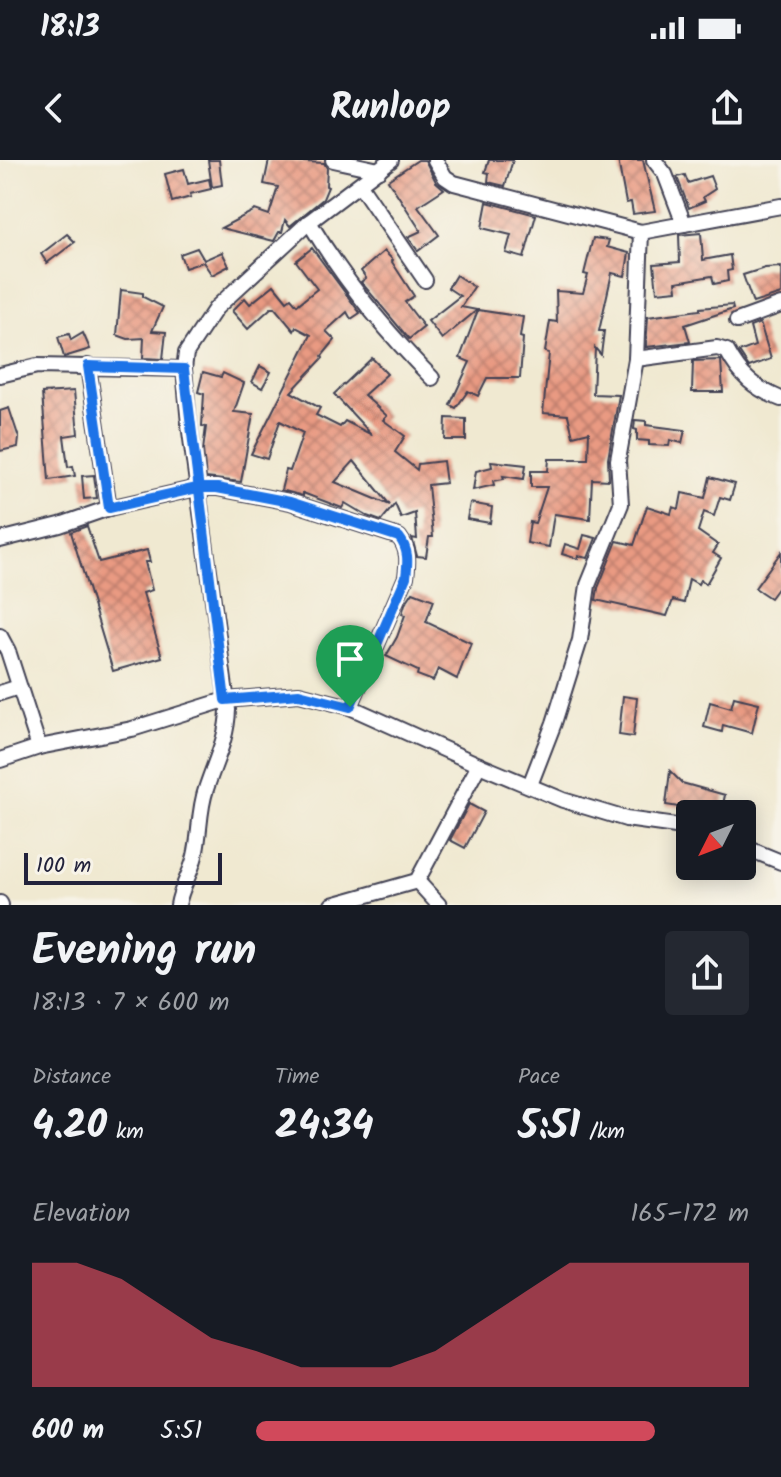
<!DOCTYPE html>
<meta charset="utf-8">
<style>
:root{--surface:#171b24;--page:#242831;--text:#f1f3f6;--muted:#9ea1a6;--accent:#d1495b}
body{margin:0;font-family:Kalam,sans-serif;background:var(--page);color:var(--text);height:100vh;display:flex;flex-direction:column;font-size:30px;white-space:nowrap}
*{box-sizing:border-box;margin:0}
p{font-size:26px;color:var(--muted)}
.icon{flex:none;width:44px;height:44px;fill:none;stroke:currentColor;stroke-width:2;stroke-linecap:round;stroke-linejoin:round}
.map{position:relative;height:745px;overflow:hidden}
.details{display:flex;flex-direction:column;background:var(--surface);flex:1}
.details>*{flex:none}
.needle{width:52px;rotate:228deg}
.controls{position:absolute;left:676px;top:640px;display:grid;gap:16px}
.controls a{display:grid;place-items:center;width:80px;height:80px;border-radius:8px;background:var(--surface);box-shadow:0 4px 20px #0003;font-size:40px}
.scale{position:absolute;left:24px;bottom:20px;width:198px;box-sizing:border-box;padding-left:8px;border:4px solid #22223b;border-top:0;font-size:22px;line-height:28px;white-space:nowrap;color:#22223b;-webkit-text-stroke:6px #f7f3e8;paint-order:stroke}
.pin{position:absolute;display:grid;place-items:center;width:68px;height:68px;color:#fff;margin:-82px -34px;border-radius:50% 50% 50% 0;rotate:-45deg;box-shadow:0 0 8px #0007}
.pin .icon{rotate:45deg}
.round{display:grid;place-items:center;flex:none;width:84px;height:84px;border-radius:8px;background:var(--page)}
.head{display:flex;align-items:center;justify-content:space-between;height:136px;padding:0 32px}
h1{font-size:44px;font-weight:700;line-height:60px}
.stats{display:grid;grid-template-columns:repeat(3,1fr);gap:12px;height:136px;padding:8px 32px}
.stats div{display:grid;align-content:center}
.stats b{font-size:40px;font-weight:700}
.stats small{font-size:22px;font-weight:400}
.stats p{font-size:22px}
.chart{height:224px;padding:16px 32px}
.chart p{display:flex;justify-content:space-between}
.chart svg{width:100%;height:144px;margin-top:8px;fill:var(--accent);opacity:.7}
ul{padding:0 32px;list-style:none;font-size:26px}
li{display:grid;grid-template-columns:128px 96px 1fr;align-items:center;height:60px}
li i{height:20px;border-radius:10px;background:var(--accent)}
.status{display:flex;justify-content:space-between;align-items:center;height:56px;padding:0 40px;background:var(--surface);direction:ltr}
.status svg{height:22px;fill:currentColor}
header{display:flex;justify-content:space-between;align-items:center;height:104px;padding:0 32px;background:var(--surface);font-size:36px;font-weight:700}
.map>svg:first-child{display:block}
.building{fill:url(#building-cross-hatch);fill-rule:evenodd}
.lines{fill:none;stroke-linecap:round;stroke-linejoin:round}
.minor-casing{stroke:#414052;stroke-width:18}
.minor{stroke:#fff;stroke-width:14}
.route-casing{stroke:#fff;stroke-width:16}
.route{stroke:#1a73e8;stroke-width:10}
</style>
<div class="status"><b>18:13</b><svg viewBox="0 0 49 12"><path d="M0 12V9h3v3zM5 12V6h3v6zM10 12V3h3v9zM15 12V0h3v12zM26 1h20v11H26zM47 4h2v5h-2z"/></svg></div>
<header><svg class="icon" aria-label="back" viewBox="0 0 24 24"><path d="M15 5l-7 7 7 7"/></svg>Runloop<svg class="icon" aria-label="share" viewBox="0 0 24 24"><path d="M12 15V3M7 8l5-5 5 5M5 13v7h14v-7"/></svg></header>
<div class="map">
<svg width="781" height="745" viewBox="0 0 781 745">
<defs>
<pattern id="building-cross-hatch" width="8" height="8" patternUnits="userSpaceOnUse" patternTransform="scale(2)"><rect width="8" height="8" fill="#e99a82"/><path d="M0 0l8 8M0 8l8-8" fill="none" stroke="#bc7d6c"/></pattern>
</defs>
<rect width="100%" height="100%" fill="#f7f3e8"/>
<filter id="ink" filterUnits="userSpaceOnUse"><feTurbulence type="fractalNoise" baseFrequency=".0125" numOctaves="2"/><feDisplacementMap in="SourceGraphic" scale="16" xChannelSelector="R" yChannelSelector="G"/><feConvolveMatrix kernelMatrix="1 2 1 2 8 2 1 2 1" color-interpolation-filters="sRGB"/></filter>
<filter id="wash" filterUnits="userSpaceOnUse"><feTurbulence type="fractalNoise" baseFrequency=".006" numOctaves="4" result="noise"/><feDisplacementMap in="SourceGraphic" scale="32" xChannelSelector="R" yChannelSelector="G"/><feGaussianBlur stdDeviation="1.8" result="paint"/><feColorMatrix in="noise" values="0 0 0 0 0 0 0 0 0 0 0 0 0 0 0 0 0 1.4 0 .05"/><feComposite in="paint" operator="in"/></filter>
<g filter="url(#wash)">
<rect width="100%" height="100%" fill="#f0e9d1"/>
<g id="blocks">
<g class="building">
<polygon points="208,0 219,0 222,25 212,27"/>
<polygon points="269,0 324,3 327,8 326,26 328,27 323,39 290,66 285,60 282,72 279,72 274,81 221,68 255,50 269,55 278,27 264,24"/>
<polygon points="418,0 425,0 436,22 444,29 418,46 439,75 418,91 408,77 421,71 388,20"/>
<polygon points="489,0 513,0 505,26 488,22 489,13 485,12"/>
<polygon points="618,0 643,0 655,51 633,54 631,42 626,43"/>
<polygon points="184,9 188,24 209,19 211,29 190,34 191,37 172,42 165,14"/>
<polygon points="685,15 688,23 710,16 715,29 703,37 705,41 689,48 677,17"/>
<polygon points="487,42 536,55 524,98 506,93 511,75 482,68"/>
<polygon points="701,73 703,100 730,95 732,110 727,111 728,121 714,124 712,116 676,122 677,130 657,132 654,104 680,102 679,75"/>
<polygon points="67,74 75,82 47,103 41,94"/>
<polygon points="593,78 609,80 607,87 629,93 625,116 612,113 599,171 604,171 601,195 595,188 593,234 619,235 608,299 609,320 592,319 590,359 554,354 549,387 527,383 530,362 535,363 547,327 531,327 531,311 548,311 549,299 588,299 589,272 573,276 568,255 543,253 549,193 545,192 550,161 557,162 556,131 583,133 588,115 584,114"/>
<polygon points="197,88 204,100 222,92 229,106 212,115 203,102 185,108 180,94"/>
<path d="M 312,88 L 360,153 L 351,159 L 347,152 L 326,171 L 335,180 L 322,196 L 323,198 L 291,232 L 320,248 L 316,255 L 340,267 L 345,261 L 372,275 L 334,234 L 372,198 L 387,214 L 364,235 L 387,256 L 383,260 L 405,276 L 395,292 L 417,310 L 418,304 L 443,301 L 446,323 L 428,325 L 433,377 L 429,377 L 426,397 L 417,396 L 412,378 L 417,379 L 415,353 L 401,358 L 395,344 L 381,361 L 367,356 L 345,343 L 342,348 L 303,333 L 303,336 L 281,330 L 286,310 L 290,311 L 303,273 L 280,261 L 267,299 L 251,294 L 311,175 L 296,167 L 294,171 L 275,148 L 271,148 L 248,169 L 232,151 L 245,138 L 250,144 L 274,125 L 287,141 L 291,138 L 297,145 L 317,129 L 296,101 ZM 354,301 L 390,345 L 335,322 Z"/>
<polygon points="384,91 393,100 392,102 414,136 405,142 424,167 409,179 361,122 366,118 361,111"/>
<polygon points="781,107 781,134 753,143 743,115 765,108"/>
<polygon points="456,115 474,127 461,147 477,150 442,179 428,161 460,136 448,128"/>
<polygon points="121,130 143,133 143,137 163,147 152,171 166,172 163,199 143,198 144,178 128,179 117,175"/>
<polygon points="732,145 733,149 685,165 690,182 646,187 648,157 700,150 700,148"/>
<polygon points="478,150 523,157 520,177 523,178 520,218 487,218 478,236 468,231 456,248 450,245 470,202 460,198"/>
<polygon points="760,163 771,199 749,207 739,192 755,186 750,167"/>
<polygon points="83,173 90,189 64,197 58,177 69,174 71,180"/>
<polygon points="721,200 723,232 692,232 693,201"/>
<polygon points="260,206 271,212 262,228 252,222"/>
<polygon points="203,212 221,217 223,213 244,223 234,252 253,254 241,322 206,318 203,290 206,267 202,266 204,234 198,232"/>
<polygon points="74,231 78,274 64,276 68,307 73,306 75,316 49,320 42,233"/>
<polygon points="9,248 19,278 18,287 0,291 0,251"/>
<polygon points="446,258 466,259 466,280 445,280"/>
<polygon points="635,260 646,261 646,265 685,270 682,283 670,280 669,286 649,285 649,281 637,280 637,270 634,269"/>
<polygon points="491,301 526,305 524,319 503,316 504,319 493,321 494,325 473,330 476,311 492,307"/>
<polygon points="94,315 97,338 84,339 82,316"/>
<polygon points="710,317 735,324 730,340 720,337 714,356 704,352 698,371 718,385 713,393 721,398 706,424 700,420 698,424 689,419 684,443 673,440 667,456 596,440 598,428 617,381 634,385 647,346 671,354 673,347 679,349 682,333 705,338"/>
<polygon points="470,343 492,347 490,363 467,359"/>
<polygon points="87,366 99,402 147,390 150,402 145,402 152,430 143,433 162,497 113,511 71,372"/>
<polygon points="584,375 596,378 588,398 578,396 578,399 562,394 565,384 580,389"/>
<polygon points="781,392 781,423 770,438 755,428"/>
<polygon points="413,432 434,440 426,462 471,483 457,519 438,509 433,521 417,515 418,511 386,496 397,477 405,455 402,454 405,444"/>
<polygon points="623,536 637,538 633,577 619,575"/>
<polygon points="734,537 759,543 752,573 723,565 722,572 704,567 710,542 731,548"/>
<polygon points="670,611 682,623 725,635 721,654 666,645"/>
<polygon points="469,644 484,652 465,688 450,680"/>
</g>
</g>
</g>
<g filter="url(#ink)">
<use href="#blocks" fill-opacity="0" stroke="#414052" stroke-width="2"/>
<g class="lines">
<g class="minor-casing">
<g id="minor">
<polyline points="333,0 379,10"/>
<polyline points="435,0 445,17 454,23 641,72"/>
<polyline points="654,0 665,14 684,64"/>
<polyline points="360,25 425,120"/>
<path d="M 309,62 C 344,120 384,170 432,218"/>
<polyline points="737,161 781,145"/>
<path d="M 636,199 L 717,188 L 727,191 C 741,217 754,228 781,239"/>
<polyline points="88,206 109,348"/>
<polyline points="0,215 37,206 184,209"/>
<path d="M 0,380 L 60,365 L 109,348 L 197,328 L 217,328 L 290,342 L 399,377 C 409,390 408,401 406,417 L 350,547"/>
<polyline points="0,476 8,491 39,587"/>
<polyline points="0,533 19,527"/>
<polyline points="0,600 39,587 132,569 225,540 299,534 350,547 479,605 563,640 626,659 690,668"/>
<polyline points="530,625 554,563 580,480 588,425 621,344 618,300 636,199 641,72 781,46"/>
<polyline points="742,686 781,702"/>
<polyline points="0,743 1,745"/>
<path d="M 178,745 C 181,726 193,711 196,691 C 200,671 199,649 206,629 C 215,601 227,580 228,550 L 189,264 L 184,209 L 186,193 L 216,148 L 309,62 L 391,0"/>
<polyline points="332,745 417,721"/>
<polyline points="439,745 417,721 479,605"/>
</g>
</g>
<use href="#minor" class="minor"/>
</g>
</g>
<g class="lines" filter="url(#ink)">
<g class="route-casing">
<path id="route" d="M 350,547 L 299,534 L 225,540 L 184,209 L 88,206 L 109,348 L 197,328 L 217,328 L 290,342 L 399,377 C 409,390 408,401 406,417 L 350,547"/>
</g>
<use href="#route" class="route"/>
</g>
</svg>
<div class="controls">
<a><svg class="needle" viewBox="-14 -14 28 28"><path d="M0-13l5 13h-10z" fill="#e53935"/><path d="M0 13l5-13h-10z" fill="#9ea1a6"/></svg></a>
</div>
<div class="scale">100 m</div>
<div class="pin" style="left:350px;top:547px;background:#1e9e55"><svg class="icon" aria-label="arrive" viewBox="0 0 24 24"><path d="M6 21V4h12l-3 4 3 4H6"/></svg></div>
</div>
<section class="details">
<div class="head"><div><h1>Evening run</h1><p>18:13 · 7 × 600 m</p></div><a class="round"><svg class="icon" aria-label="share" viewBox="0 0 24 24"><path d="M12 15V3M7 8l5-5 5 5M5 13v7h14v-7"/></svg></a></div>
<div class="stats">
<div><p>Distance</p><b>4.20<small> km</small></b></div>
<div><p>Time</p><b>24:34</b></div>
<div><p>Pace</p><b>5:51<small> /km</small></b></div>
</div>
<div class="chart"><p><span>Elevation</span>165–172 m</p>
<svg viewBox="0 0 160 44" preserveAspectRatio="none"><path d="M0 44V6L10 6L20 11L30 20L40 29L50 33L60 38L70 38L80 38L90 33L100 24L110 15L120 6L130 6L140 6L150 6L160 6V44z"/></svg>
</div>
<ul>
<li><b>600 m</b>5:51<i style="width:81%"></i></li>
</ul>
</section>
